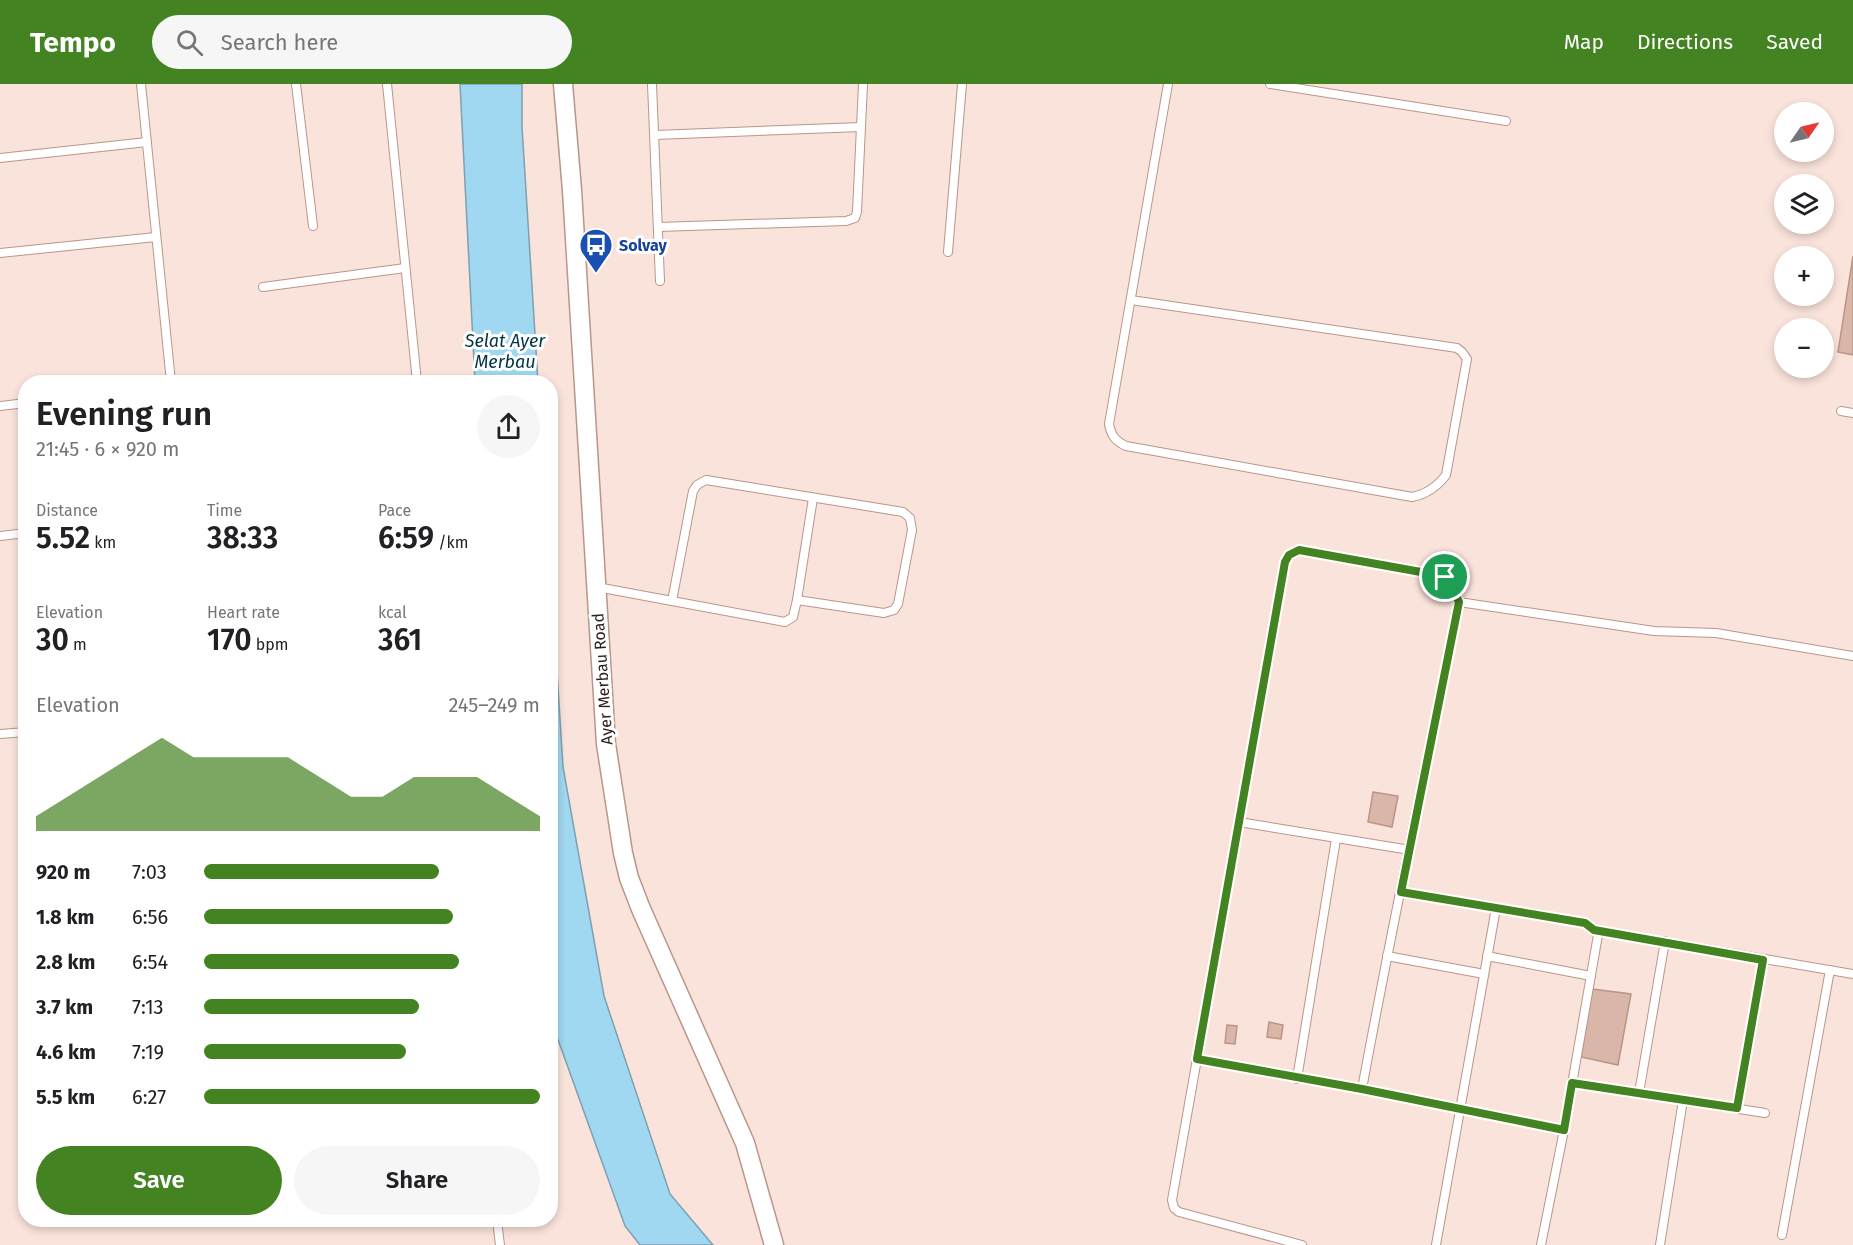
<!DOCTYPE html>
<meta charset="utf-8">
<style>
:root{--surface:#fff;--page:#f6f6f6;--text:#202124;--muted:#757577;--accent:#448322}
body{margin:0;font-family:"Fira Sans",sans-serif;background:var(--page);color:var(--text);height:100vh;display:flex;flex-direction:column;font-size:22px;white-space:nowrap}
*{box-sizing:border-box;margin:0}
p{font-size:20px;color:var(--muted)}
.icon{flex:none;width:33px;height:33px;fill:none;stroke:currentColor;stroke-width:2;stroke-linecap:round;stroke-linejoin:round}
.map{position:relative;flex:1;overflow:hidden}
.panel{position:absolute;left:18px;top:291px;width:540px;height:852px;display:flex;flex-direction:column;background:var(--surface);border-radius:24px;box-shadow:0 3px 9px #0003}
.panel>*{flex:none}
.needle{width:39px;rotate:56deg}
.buttons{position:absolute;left:1774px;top:18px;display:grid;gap:12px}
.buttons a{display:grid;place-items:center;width:60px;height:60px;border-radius:50%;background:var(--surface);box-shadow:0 3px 9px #0003;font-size:30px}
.pin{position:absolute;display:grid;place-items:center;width:51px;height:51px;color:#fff;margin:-26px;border:3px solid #fff;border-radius:50%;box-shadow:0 2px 6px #0007}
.round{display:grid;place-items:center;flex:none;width:63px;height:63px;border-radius:32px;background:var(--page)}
.head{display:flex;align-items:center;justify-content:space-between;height:102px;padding:0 18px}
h1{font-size:33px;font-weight:600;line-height:45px}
.metrics{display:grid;grid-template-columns:repeat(3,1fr);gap:9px;height:102px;padding:6px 18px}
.metrics div{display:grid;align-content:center}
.metrics b{font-size:30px;font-weight:600}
.metrics small{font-size:16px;font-weight:400}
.metrics p{font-size:16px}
.chart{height:168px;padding:12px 18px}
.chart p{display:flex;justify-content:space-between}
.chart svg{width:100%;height:108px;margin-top:6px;fill:var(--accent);opacity:.7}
.primary-button{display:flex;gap:12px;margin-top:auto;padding:12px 18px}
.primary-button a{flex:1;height:69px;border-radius:36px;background:var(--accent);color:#fff;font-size:24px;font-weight:600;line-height:69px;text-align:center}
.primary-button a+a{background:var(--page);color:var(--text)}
ul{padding:0 18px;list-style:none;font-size:20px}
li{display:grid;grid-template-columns:96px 72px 1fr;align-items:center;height:45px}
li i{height:15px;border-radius:8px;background:var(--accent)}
header{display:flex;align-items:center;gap:36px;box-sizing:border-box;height:84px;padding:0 30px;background:var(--accent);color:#fff}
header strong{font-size:28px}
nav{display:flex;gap:33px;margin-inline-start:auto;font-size:21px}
.search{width:420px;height:54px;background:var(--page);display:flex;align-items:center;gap:15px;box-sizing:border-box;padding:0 21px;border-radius:33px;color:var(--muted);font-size:22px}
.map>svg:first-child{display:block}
.water{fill:#9fd8f0;stroke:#7da1b0;stroke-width:1.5}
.building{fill:#dab6a8;stroke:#b99588;stroke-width:1.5}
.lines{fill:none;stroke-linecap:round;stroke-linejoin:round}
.service-casing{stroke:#b99689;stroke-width:10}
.tertiary-casing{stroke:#b99689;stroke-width:21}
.service{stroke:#fff;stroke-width:8}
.tertiary{stroke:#fff;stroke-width:18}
.route-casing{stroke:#fff;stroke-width:12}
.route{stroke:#448322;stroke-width:8}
.labels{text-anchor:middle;stroke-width:6;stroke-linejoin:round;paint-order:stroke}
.transit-label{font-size:16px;font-weight:bold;fill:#164399;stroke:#fff;text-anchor:start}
.street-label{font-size:16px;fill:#2e211c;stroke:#fff}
.water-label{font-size:18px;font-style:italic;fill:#034;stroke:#fff}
</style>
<header>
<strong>Tempo</strong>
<div class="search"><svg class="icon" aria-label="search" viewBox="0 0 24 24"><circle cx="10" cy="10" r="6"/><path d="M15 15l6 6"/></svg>Search here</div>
<nav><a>Map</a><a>Directions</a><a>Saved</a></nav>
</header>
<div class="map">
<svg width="1853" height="1161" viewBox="0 0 1853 1161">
<rect width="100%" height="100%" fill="#fae3db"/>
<g class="water">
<polygon points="460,0 522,0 522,43 538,298 475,298"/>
<polygon points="551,492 563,683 604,912 670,1110 713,1161 640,1161 625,1142 551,936"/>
</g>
<g class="building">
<polygon points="1853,172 1853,271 1838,268"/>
<polygon points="1373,708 1398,712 1392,743 1368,738"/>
<polygon points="1592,905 1631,910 1618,981 1581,973"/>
<polygon points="1269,938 1283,941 1281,955 1267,953"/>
<polygon points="1227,941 1237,942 1235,960 1225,959"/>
</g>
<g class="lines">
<g class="service-casing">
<g id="service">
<polyline points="141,0 171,298"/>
<polyline points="296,0 313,142"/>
<polyline points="387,0 417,298"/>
<polyline points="652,0 660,197"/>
<polyline points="1270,0 1506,37"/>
<polyline points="655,51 861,43"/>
<polyline points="0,74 147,58"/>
<polyline points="658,143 846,137 855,134 857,128 863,0"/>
<polyline points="948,168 962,0"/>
<polyline points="0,169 156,153"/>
<polyline points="263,203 405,184"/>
<path d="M 1131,216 L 1457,264 L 1462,268 L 1467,275 L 1446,391 C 1437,403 1427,410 1412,413 L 1126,362 C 1115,357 1111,351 1109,340 L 1168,0"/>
<polyline points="0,322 26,319"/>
<polyline points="1841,327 1853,329"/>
<polyline points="0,452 26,449"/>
<polyline points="597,503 785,538 793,533 797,516 813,414"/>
<polyline points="672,517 693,407 697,401 706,396 903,428 910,434 912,446 898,520 894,526 884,529 797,516"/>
<polyline points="1459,518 1654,547 1716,549 1853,572"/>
<polyline points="0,650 26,648"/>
<polyline points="1239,738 1410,766"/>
<polyline points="1401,808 1585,839 1594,846 1853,890"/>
<polyline points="1387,872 1484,890"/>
<polyline points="1487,872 1591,892"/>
<polyline points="1197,975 1362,1005 1564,1046"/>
<polyline points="1297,995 1336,755"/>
<polyline points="1572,999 1765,1029"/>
<polyline points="1639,1009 1665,857"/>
<polyline points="1737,1024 1763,876"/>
<polyline points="497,1136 500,1161"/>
<polyline points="1782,1151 1830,886"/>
<path d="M 1302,1161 L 1179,1128 L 1174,1124 L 1172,1116 L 1285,478 L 1289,471 L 1299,466 L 1443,492 L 1448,496 L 1459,518 C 1426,680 1392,842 1362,1005"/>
<polyline points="1436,1161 1496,824"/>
<polyline points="1541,1161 1564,1046 1598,851 1594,846"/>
<polyline points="1660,1161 1683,1016"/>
</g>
</g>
<g class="tertiary-casing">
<polyline id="tertiary" points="563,0 572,106 606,660 623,769 629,794 641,825 745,1059 774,1161"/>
</g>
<use href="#service" class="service"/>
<use href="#tertiary" class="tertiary"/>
</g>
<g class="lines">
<g class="route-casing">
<polygon id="route" points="1299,466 1443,492 1448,496 1459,518 1401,808 1585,839 1594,846 1763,876 1737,1024 1572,999 1564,1046 1362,1005 1197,975 1285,478 1289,471"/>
</g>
<use href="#route" class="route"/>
</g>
<defs>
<g id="bus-pin" transform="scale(1.725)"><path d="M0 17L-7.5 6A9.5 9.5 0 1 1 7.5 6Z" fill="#1a4fb4" stroke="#fff"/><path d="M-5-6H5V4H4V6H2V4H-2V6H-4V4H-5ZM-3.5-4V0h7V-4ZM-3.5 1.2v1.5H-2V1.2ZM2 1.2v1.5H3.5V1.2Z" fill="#fff"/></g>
</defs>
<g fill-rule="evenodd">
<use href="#bus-pin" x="596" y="161"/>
</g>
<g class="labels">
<g class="transit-label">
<text x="619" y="167">Solvay</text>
</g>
<g class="street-label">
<text transform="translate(602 595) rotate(-94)" y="6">Ayer Merbau Road</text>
</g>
<g class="water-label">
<text x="505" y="263">Selat Ayer<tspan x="505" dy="21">Merbau</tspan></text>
</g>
</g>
</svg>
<div class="buttons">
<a><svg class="needle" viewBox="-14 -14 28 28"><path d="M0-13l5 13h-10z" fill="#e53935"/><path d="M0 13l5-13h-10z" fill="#757577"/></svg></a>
<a><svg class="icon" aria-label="layers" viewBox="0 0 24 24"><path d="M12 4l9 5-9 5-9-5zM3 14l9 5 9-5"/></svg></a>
<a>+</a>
<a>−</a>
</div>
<div class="pin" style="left:1445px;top:493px;background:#1e9e55"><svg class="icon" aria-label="arrive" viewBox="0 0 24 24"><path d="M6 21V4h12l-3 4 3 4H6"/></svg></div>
<section class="panel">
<div class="head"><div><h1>Evening run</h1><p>21:45 · 6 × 920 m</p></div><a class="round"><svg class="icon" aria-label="share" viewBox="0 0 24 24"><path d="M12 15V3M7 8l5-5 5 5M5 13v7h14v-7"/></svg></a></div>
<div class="metrics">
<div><p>Distance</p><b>5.52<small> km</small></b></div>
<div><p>Time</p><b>38:33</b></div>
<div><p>Pace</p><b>6:59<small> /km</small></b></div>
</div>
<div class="metrics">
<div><p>Elevation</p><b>30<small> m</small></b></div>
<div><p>Heart rate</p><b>170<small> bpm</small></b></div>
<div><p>kcal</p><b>361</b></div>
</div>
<div class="chart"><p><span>Elevation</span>245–249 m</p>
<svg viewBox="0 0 160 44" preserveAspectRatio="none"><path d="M0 44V38L10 30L20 22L30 14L40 6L50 14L60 14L70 14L80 14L90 22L100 30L110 30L120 22L130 22L140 22L150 30L160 38V44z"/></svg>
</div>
<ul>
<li><b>920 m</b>7:03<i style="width:70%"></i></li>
<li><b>1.8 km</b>6:56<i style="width:74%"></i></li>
<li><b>2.8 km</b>6:54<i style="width:76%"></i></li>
<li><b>3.7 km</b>7:13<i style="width:64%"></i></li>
<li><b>4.6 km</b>7:19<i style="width:60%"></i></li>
<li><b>5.5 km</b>6:27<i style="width:100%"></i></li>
</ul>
<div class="primary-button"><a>Save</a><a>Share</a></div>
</section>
</div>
